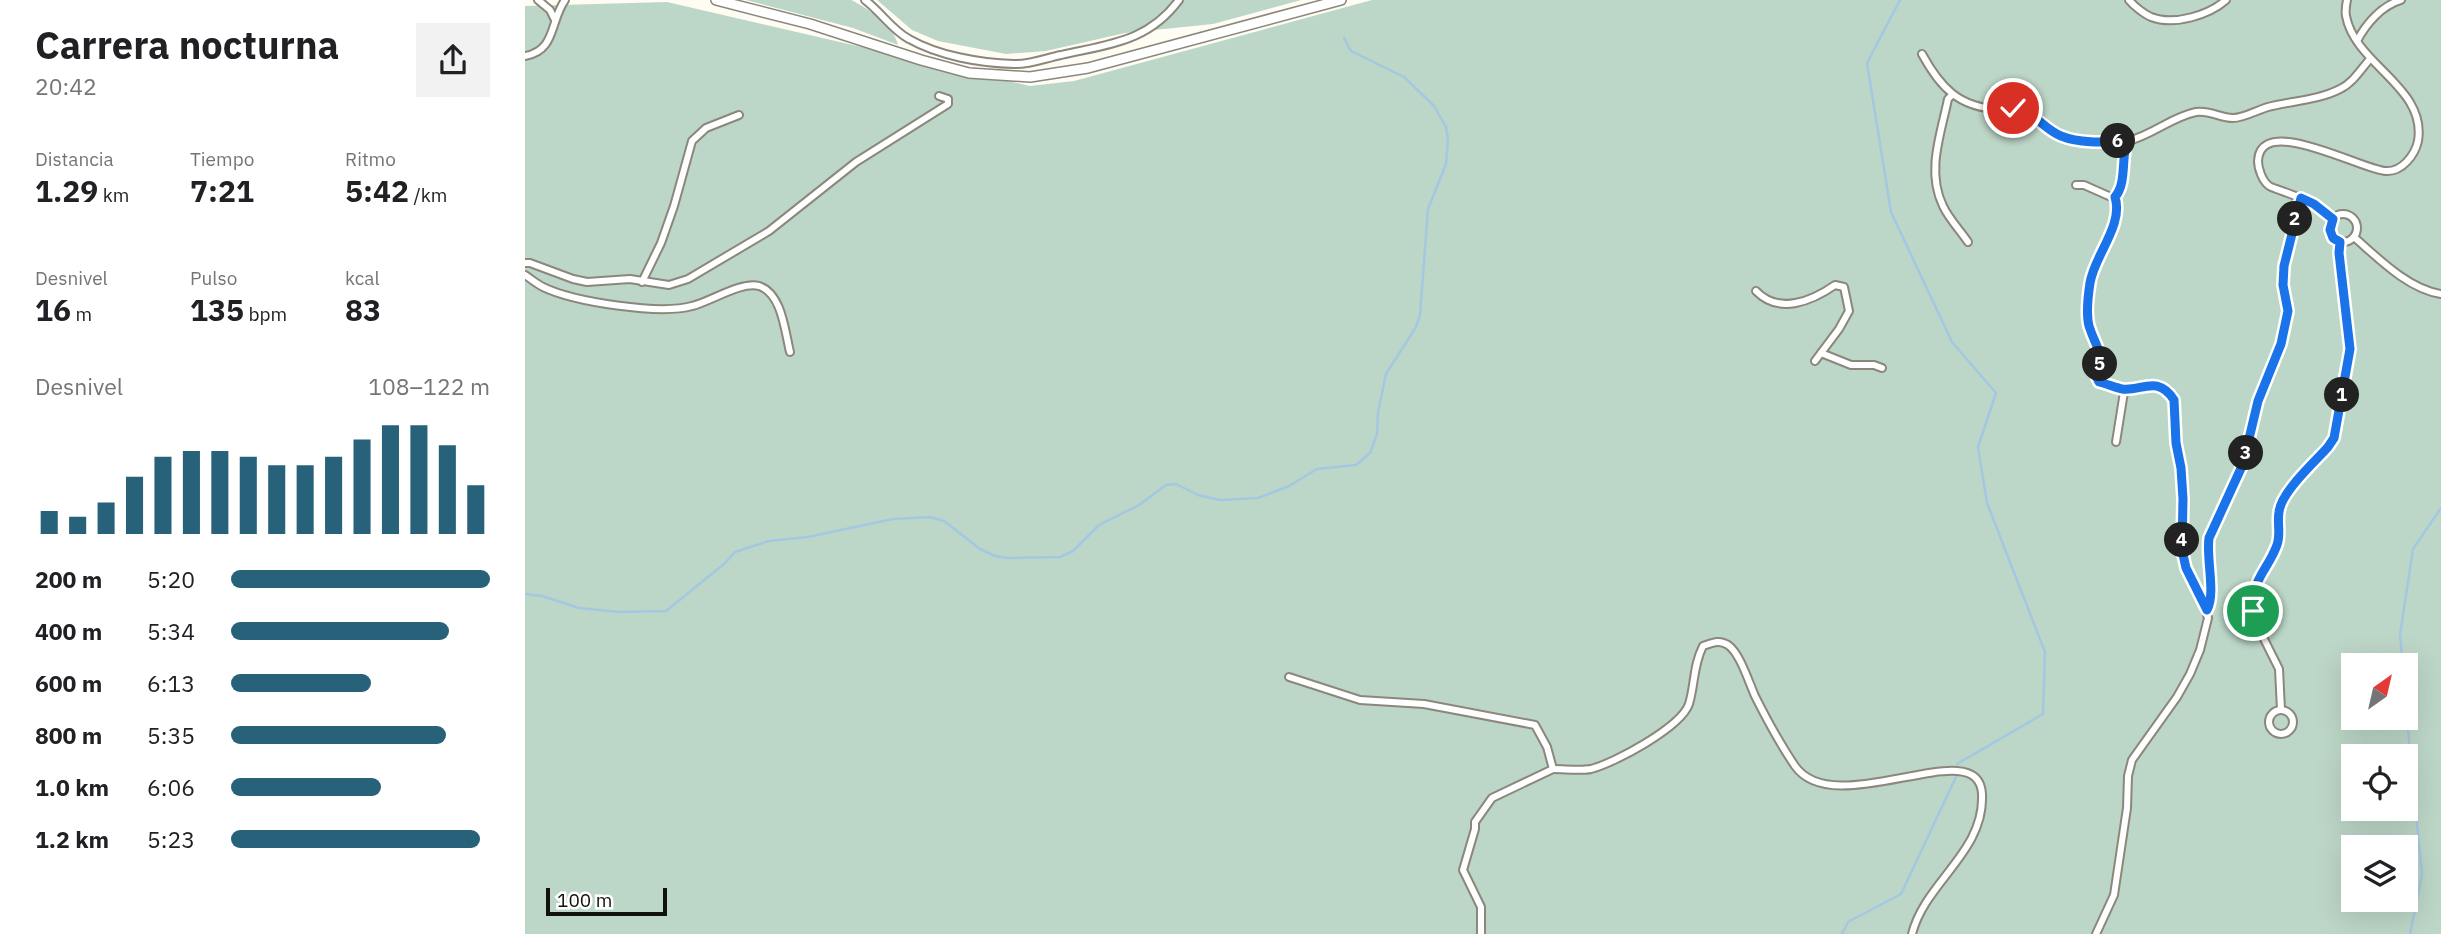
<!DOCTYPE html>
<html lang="es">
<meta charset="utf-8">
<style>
:root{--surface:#fff;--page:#f2f2f2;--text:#202124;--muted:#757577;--accent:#27617a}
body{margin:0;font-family:"IBM Plex Sans",sans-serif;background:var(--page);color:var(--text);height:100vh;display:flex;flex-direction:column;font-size:26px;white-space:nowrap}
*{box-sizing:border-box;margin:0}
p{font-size:23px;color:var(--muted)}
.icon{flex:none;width:38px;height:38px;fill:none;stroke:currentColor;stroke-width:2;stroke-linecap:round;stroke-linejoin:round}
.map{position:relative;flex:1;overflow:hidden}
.side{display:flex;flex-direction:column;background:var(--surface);width:525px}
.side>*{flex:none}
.needle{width:46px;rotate:34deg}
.buttons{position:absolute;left:1816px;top:653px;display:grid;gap:14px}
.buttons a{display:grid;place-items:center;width:77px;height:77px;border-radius:0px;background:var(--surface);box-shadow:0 7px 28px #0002;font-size:35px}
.scale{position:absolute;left:21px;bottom:18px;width:121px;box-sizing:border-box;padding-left:7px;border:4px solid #12110c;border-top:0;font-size:19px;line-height:24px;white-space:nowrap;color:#12110c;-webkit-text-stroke:5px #fff;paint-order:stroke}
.pin{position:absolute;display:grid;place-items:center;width:60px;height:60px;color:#fff;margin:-30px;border:4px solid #fff;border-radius:50%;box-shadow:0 2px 7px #0007}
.km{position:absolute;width:35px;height:35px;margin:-18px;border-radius:50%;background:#222;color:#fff;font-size:19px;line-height:35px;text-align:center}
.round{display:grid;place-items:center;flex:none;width:74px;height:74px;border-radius:0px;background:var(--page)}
.overview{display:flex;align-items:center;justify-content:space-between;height:119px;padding:0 35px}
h1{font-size:38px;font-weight:800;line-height:52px}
.figures{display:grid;grid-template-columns:repeat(3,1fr);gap:10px;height:119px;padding:7px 35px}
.figures div{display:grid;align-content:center}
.figures b{font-size:30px;font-weight:800}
.figures small{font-size:19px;font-weight:400}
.figures p{font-size:19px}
.chart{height:196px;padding:14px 35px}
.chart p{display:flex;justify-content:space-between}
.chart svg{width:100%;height:126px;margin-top:7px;stroke:var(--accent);stroke-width:6}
ul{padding:0 35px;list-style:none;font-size:23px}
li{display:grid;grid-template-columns:112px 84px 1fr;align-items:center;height:52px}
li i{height:18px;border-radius:9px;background:var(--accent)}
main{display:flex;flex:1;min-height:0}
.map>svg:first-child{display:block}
.green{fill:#bcd6c7;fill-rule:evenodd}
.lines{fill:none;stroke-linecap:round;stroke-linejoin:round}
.stream{stroke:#a4c8e1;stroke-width:2.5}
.minor-casing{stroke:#8c877b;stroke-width:10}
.secondary-casing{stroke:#8c877b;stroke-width:12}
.minor{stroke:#fff;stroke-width:6}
.secondary{stroke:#fff;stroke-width:9}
.route-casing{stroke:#fff;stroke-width:14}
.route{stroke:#1a73e8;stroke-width:9}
</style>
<main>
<section class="side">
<div class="overview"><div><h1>Carrera nocturna</h1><p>20:42</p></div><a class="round"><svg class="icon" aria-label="share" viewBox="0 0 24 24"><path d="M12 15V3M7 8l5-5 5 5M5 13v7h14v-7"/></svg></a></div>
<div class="figures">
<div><p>Distancia</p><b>1.29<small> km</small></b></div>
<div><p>Tiempo</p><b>7:21</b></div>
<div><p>Ritmo</p><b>5:42<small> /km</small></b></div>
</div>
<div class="figures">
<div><p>Desnivel</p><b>16<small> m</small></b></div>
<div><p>Pulso</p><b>135<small> bpm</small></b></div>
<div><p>kcal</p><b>83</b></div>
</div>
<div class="chart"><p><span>Desnivel</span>108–122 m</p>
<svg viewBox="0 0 160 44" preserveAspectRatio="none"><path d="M5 44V36M15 44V38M25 44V33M35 44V24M45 44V17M55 44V15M65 44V15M75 44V17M85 44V20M95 44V20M105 44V17M115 44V11M125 44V6M135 44V6M145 44V13M155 44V27"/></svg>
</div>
<ul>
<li><b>200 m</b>5:20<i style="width:100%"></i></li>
<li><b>400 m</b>5:34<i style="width:84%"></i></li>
<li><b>600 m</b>6:13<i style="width:54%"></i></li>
<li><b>800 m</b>5:35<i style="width:83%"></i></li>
<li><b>1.0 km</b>6:06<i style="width:58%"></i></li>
<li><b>1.2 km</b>5:23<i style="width:96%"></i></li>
</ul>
</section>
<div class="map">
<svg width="1916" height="934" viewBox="0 0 1916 934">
<rect width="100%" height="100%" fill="#fffcf3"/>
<g class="green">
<path d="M 221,0 L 326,0 C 343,8 369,26 373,45 L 328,28 Z"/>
<polygon points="352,0 776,0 688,24 600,33 521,51 481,54 413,41 387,30"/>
<path d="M 847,0 L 1916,0 L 1916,934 L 0,934 L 0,6 L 142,2 L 505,86 L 549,81 ZM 1829,665 L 1881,665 L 1881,718 L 1829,718 ZM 1829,756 L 1881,756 L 1881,808 L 1829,808 ZM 1829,847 L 1881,847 L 1881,900 L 1829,900 Z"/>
</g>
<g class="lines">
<g class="stream">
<polyline points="1375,0 1342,63 1366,212 1427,342 1471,393 1453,447 1462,503 1520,652 1518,714 1432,764"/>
<polyline points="0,594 17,596 54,608 95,612 141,611 199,564 210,552 244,541 283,537 368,519 405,517 419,521 455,549 470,556 483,558 535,557 548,551 574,525 614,505 641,485 651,484 673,495 695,500 733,498 764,486 792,469 831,465 845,453 852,434 853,412 861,374 891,327 895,315 903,209 921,164 923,139 921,127 909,106 879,77 826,51 819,38"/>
<polyline points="1878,665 1875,635 1888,549 1916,508"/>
<polyline points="1881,709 1897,875 1885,934"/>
<polyline points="1317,934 1323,922 1376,894 1431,777"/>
</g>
<g class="minor-casing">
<g id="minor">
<polyline points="13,0 25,10 30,20"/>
<path d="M 340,0 C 356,12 367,30 384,39 C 414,56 455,63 489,64 C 504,65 521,58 536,55 C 584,44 623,42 654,0"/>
<path d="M 1604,0 C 1609,6 1619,14 1626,17 C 1649,26 1684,15 1701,0"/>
<path d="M 1832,41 C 1841,24 1856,6 1876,0"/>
<path d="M 1397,54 C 1415,87 1434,108 1474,109 C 1481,110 1488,107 1495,108 C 1505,111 1512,122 1521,128 C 1543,142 1577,146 1603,141 C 1628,135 1646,117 1671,112 C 1685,110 1695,118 1708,118 C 1719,118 1732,110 1743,107 C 1766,101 1794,100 1815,89 C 1828,83 1836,69 1845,59"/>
<path d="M 0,56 C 31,51 25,21 40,0"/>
<path d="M 1427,95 L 1423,99 C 1416,134 1401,171 1418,206 C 1424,219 1435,230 1443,242"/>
<path d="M 1551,185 L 1559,185 L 1586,197 L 1592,195 C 1599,178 1595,158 1602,141"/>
<path d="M 1590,197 L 1592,202 L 1590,220 L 1565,282 L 1564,325 L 1576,355 L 1572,379 C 1579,387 1592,383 1599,392 L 1591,442"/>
<circle cx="1818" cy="228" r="14"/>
<path d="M 1808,219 C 1794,204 1776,198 1757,191 C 1753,189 1746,188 1743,185 C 1737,180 1733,168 1733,161 C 1735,112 1839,171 1861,171 C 1877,172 1890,155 1893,141 C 1902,87 1830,65 1821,16 C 1820,11 1821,5 1822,0"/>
<path d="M 1829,237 C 1853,258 1883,289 1916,294"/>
<polyline points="0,263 5,263 48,279 62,282 105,279 144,285 163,279 244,231 331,162 423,104 423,99 414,96"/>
<path d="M 0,275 C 6,279 12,284 18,287 C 49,302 135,315 167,306 C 185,302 216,281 234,286 C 257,293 260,332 265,352"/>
<polyline points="117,282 136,243 149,206 167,141 181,128 214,115"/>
<path d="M 1231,291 C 1254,315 1287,301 1310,285 L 1319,287 L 1324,311 L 1314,329 L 1290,361"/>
<polyline points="1296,353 1326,365 1349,365 1357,368"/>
<path d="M 1682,610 C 1691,594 1681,559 1684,538 L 1718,464 L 1733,401 L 1756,343 L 1763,311 L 1758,285 L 1759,266 L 1776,198"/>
<polyline points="764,677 835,700 899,704 1010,725 1022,747 1028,769 967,798 950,822 950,829 938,870 956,907 956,934"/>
<circle cx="1756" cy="722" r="12"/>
<polyline points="1756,710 1754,669 1730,621 1727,596 1731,582 1752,545 1753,512 1757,500 1803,447 1809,438 1825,349 1814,253 1815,242"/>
<path d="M 1028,769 C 1040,769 1055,771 1066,769 C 1090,763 1156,727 1164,704 C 1170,684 1168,666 1178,646 C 1187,643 1194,639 1203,645 C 1215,653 1224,683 1230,696 C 1242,720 1255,744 1270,766 C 1310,823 1454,731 1457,794 C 1460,852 1400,882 1387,934"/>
<polyline points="1571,934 1589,895 1602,808 1603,776 1607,760 1652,697 1665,674 1675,650 1683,618 1675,592 1662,568 1657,550 1659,499 1656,468 1651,443 1649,400 1637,387 1622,386 1598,390"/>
</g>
</g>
<g class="secondary-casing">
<polyline id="secondary" points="191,0 285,24 396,60 444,73 505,77 563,68 816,0"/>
</g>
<use href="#minor" class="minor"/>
<use href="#secondary" class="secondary"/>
</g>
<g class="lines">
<g class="route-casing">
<path id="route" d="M 1488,108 C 1507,109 1518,129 1536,136 C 1556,144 1580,142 1602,141 C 1596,158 1602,183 1590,197 C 1599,225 1569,256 1565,283 C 1563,296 1561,314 1564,326 C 1572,351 1579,349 1572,378 L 1574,382 C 1582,384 1589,387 1597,389 C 1616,392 1632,374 1649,400 L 1651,443 L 1656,468 L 1658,499 L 1657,550 L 1661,568 L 1682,610 C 1691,593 1681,559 1684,538 L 1718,464 L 1733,401 L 1756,344 L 1763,311 L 1758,285 L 1759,266 L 1776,198 L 1789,204 L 1808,219 L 1805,230 L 1808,238 L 1815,242 L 1814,253 L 1825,349 L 1809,438 L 1803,447 C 1789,463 1756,492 1754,512 C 1752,523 1756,534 1752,545 C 1742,572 1727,577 1728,611"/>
</g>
<use href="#route" class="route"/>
</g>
</svg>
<div class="buttons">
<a><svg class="needle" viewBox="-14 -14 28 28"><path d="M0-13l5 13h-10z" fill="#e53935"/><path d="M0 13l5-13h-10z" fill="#757577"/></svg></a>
<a><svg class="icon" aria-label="locate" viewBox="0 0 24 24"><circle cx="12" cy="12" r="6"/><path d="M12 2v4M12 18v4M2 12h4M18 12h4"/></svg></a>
<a><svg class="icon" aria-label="layers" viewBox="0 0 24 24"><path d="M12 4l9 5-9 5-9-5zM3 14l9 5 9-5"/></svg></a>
</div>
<div class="scale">100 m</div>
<div class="pin" style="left:1728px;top:611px;background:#1e9e55"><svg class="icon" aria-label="arrive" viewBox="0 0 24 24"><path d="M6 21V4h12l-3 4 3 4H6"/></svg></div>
<div class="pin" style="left:1488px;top:108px;background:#d93025"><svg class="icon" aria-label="check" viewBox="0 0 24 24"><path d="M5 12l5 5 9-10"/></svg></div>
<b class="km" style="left:1817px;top:395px">1</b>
<b class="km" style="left:1770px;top:219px">2</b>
<b class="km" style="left:1721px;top:453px">3</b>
<b class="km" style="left:1657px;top:540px">4</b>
<b class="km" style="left:1575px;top:364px">5</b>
<b class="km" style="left:1593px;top:141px">6</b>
</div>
</main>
